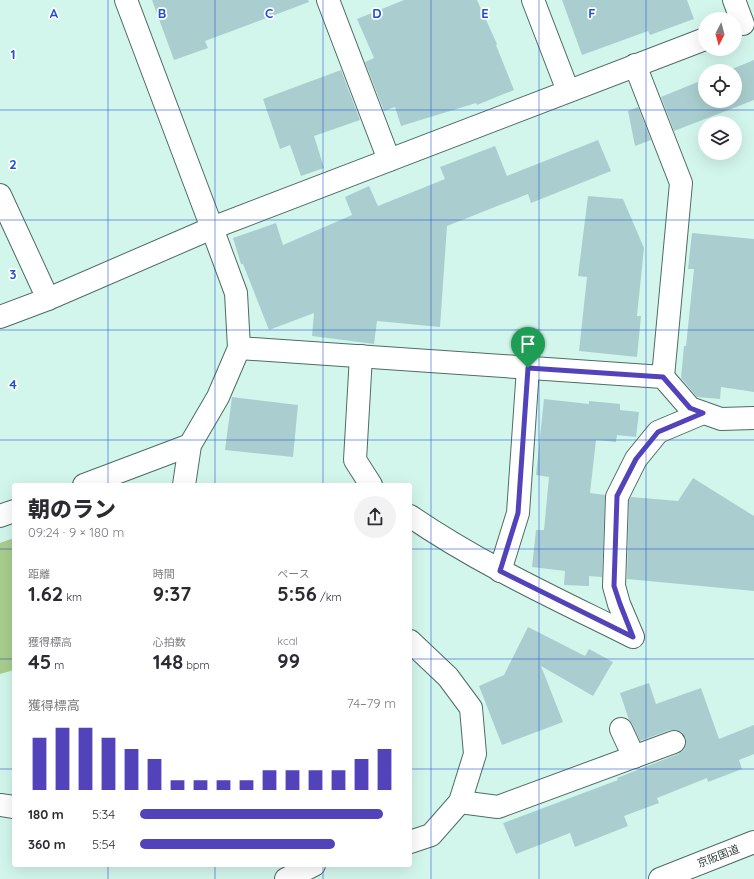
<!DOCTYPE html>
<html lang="ja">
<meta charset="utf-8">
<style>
:root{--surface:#fff;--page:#f2f2f3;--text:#2b2b33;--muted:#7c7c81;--accent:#5343bb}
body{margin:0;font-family:Quicksand,"Noto Sans JP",sans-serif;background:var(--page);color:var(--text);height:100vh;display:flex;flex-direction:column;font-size:15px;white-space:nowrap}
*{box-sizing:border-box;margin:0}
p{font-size:13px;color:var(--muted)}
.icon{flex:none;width:22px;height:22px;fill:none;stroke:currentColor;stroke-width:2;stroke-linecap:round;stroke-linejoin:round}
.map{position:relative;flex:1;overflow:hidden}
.drawer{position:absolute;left:12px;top:483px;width:400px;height:384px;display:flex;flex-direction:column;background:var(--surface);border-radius:4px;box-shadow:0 4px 16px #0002}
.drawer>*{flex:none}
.needle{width:26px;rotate:186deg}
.fabs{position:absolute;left:698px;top:12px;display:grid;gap:8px}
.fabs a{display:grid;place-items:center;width:44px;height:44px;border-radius:50%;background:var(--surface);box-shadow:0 4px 16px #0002;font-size:20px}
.pin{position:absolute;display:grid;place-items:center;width:34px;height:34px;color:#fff;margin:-41px -17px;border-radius:50% 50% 50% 0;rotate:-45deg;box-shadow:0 0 4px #0007}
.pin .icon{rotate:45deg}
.round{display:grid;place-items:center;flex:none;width:42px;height:42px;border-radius:21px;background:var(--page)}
.summary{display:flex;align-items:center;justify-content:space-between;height:68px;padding:0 16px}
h1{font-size:22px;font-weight:800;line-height:30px}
.figures{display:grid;grid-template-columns:repeat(3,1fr);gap:6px;height:68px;padding:4px 16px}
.figures div{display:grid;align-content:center}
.figures b{font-size:20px;font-weight:800}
.figures small{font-size:11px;font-weight:400}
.figures p{font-size:11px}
.chart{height:112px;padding:8px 16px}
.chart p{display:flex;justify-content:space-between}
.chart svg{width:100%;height:72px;margin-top:4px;stroke:var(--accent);stroke-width:6}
ul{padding:0 16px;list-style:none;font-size:13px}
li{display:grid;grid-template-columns:64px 48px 1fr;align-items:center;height:30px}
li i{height:10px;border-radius:5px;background:var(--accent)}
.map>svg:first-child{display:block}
.park{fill:#a8ce8d}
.building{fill:#aacecf}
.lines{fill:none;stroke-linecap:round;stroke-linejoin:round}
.minor-casing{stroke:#4d6c64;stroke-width:24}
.highway-casing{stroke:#4d6c64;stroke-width:24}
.minor{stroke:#fff;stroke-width:22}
.highway{stroke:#fff;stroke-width:22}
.route-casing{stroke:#fff;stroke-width:8}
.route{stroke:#5343bb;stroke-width:5}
.grid{fill:none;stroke:#1d4ed8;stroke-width:1;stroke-opacity:0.55}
.labels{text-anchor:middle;stroke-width:3.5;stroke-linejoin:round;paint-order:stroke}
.street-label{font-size:11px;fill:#2e3c38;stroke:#fff}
.grid-label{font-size:13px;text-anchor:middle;font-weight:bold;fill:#1d4ed8;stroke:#fff;stroke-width:3.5;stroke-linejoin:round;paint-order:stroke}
</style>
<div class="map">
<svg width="754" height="879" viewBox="0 0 754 879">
<rect width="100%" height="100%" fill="#d3f6ec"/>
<polygon class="park" points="14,538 14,670 0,674 0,543"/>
<g class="building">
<polygon points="152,0 308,0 309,2 205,41 208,48 174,60"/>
<polygon points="404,0 477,0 497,44 496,45 514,90 477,105 476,103 401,126 395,107 384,111 365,62 374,58 357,19"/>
<polygon points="562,0 687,0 694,19 650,35 648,31 582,55"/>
<polygon points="754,60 754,100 674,131 661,97 705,79 705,101 735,101 735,71 727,71"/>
<polygon points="341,70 360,120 314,136 324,168 301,176 290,145 280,149 263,99"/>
<polygon points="638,107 651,140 635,146 628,111"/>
<polygon points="598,140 611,171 531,203 528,194 447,226 440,327 377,321 374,344 312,336 314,313 269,330 243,264 241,264 233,238 276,223 283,245 352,215 345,197 369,186 378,206 445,179 440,167 495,146 507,176"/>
<polygon points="588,196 623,199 644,248 637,316 641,316 637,357 579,351 587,277 578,276"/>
<polygon points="692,233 754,239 754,392 721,387 720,399 697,397 681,378 684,346 686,346 694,269 688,269"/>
<polygon points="232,397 298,405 293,457 225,450"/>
<polygon points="544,399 589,404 589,401 620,404 620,410 639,412 636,437 617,435 616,442 596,440 590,493 605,495 602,577 589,576 589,586 564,585 565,571 532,567 536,530 544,530 549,477 536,475"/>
<polygon points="693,478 754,516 754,591 627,579 629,500 631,497 678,501"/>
<polygon points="528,627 585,656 589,649 613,662 593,696 541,666 563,722 502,745 479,686 504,675"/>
<polygon points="649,683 656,704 701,688 719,739 754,725 754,754 739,760 742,769 708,782 707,778 657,798 659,803 624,816 628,826 575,847 570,833 516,854 503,823 618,780 617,778 678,754 684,750 686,744 686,738 682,732 676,730 670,730 640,741 632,724 629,720 620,693"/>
</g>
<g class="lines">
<g class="minor-casing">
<g id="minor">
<polyline points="126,0 212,228 236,293 239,348 218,397 190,445 184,485"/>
<polyline points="328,0 389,160"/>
<polyline points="533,0 568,91"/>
<polyline points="734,0 743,24"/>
<polyline points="635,65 681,183 663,377"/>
<polyline points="0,195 48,299"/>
<polyline points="0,317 48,299 212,228 705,39"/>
<polyline points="239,348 663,377 690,408 721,419 754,418"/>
<polyline points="361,356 355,460 371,485"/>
<polyline points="84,485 190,445"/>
<polyline points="0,516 14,511"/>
<path d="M 410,516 C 480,564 557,599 633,637 L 619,604 L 614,586 L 617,497 L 636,459 L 658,432 L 703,413"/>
<polyline points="500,571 518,513 528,368"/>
<polyline points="410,641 448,677 471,708 475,754 460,802 431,835 410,842"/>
<polyline points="621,729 634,757"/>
<polyline points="460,802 498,807 674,742"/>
<polyline points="0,805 14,807"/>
<polyline points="286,879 314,865"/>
</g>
</g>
<g class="highway-casing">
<polyline id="highway" points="660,879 754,842"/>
</g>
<use href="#minor" class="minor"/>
<use href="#highway" class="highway"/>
</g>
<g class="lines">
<g class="route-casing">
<polygon id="route" points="528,368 663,377 690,408 703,413 658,432 636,459 617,496 614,586 620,604 633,637 500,571 518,513"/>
</g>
<use href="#route" class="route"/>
</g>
<path class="grid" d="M 108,0 L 108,485M 215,0 L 215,485M 323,0 L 323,485M 431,0 L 431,879M 539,0 L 539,879M 646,0 L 646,879M 0,110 L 754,110M 0,220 L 754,220M 0,330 L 754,330M 0,440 L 754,440M 0,549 L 14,549M 410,549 L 754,549M 0,659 L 14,659M 410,659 L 754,659M 0,769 L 14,769M 410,769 L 754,769M 108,865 L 108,879M 215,865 L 215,879M 323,865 L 323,879"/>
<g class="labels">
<g class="street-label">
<text transform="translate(718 856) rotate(-21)" y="4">京阪国道</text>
</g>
</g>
<g class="grid-label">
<text x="54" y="18">A</text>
<text x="162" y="18">B</text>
<text x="269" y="18">C</text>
<text x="377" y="18">D</text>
<text x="485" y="18">E</text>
<text x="592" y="18">F</text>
<text x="13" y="59">1</text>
<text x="13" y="169">2</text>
<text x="13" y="279">3</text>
<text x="13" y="389">4</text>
</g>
</svg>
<div class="fabs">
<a><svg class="needle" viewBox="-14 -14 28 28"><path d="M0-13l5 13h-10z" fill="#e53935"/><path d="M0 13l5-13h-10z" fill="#7c7c81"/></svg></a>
<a><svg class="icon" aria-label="locate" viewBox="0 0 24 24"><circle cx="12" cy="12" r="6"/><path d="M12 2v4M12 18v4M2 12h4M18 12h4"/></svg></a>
<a><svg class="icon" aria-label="layers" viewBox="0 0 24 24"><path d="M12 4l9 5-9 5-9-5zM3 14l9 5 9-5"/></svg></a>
</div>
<div class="pin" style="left:528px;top:368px;background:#1e9e55"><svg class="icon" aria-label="arrive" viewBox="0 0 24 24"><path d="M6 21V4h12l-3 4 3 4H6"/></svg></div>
<section class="drawer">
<div class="summary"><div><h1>朝のラン</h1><p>09:24 · 9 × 180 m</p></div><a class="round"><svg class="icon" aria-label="share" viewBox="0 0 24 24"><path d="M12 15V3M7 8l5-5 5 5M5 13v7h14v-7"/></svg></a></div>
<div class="figures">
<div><p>距離</p><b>1.62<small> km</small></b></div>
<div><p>時間</p><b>9:37</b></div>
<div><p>ペース</p><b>5:56<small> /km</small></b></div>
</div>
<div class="figures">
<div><p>獲得標高</p><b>45<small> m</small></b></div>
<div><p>心拍数</p><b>148<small> bpm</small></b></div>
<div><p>kcal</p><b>99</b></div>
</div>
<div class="chart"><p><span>獲得標高</span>74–79 m</p>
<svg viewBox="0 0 160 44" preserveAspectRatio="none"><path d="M5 44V12M15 44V6M25 44V6M35 44V12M45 44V19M55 44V25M65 44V38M75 44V38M85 44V38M95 44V38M105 44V32M115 44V32M125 44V32M135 44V32M145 44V25M155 44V19"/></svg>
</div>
<ul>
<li><b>180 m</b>5:34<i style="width:95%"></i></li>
<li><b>360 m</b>5:54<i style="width:76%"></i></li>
</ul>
</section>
</div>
